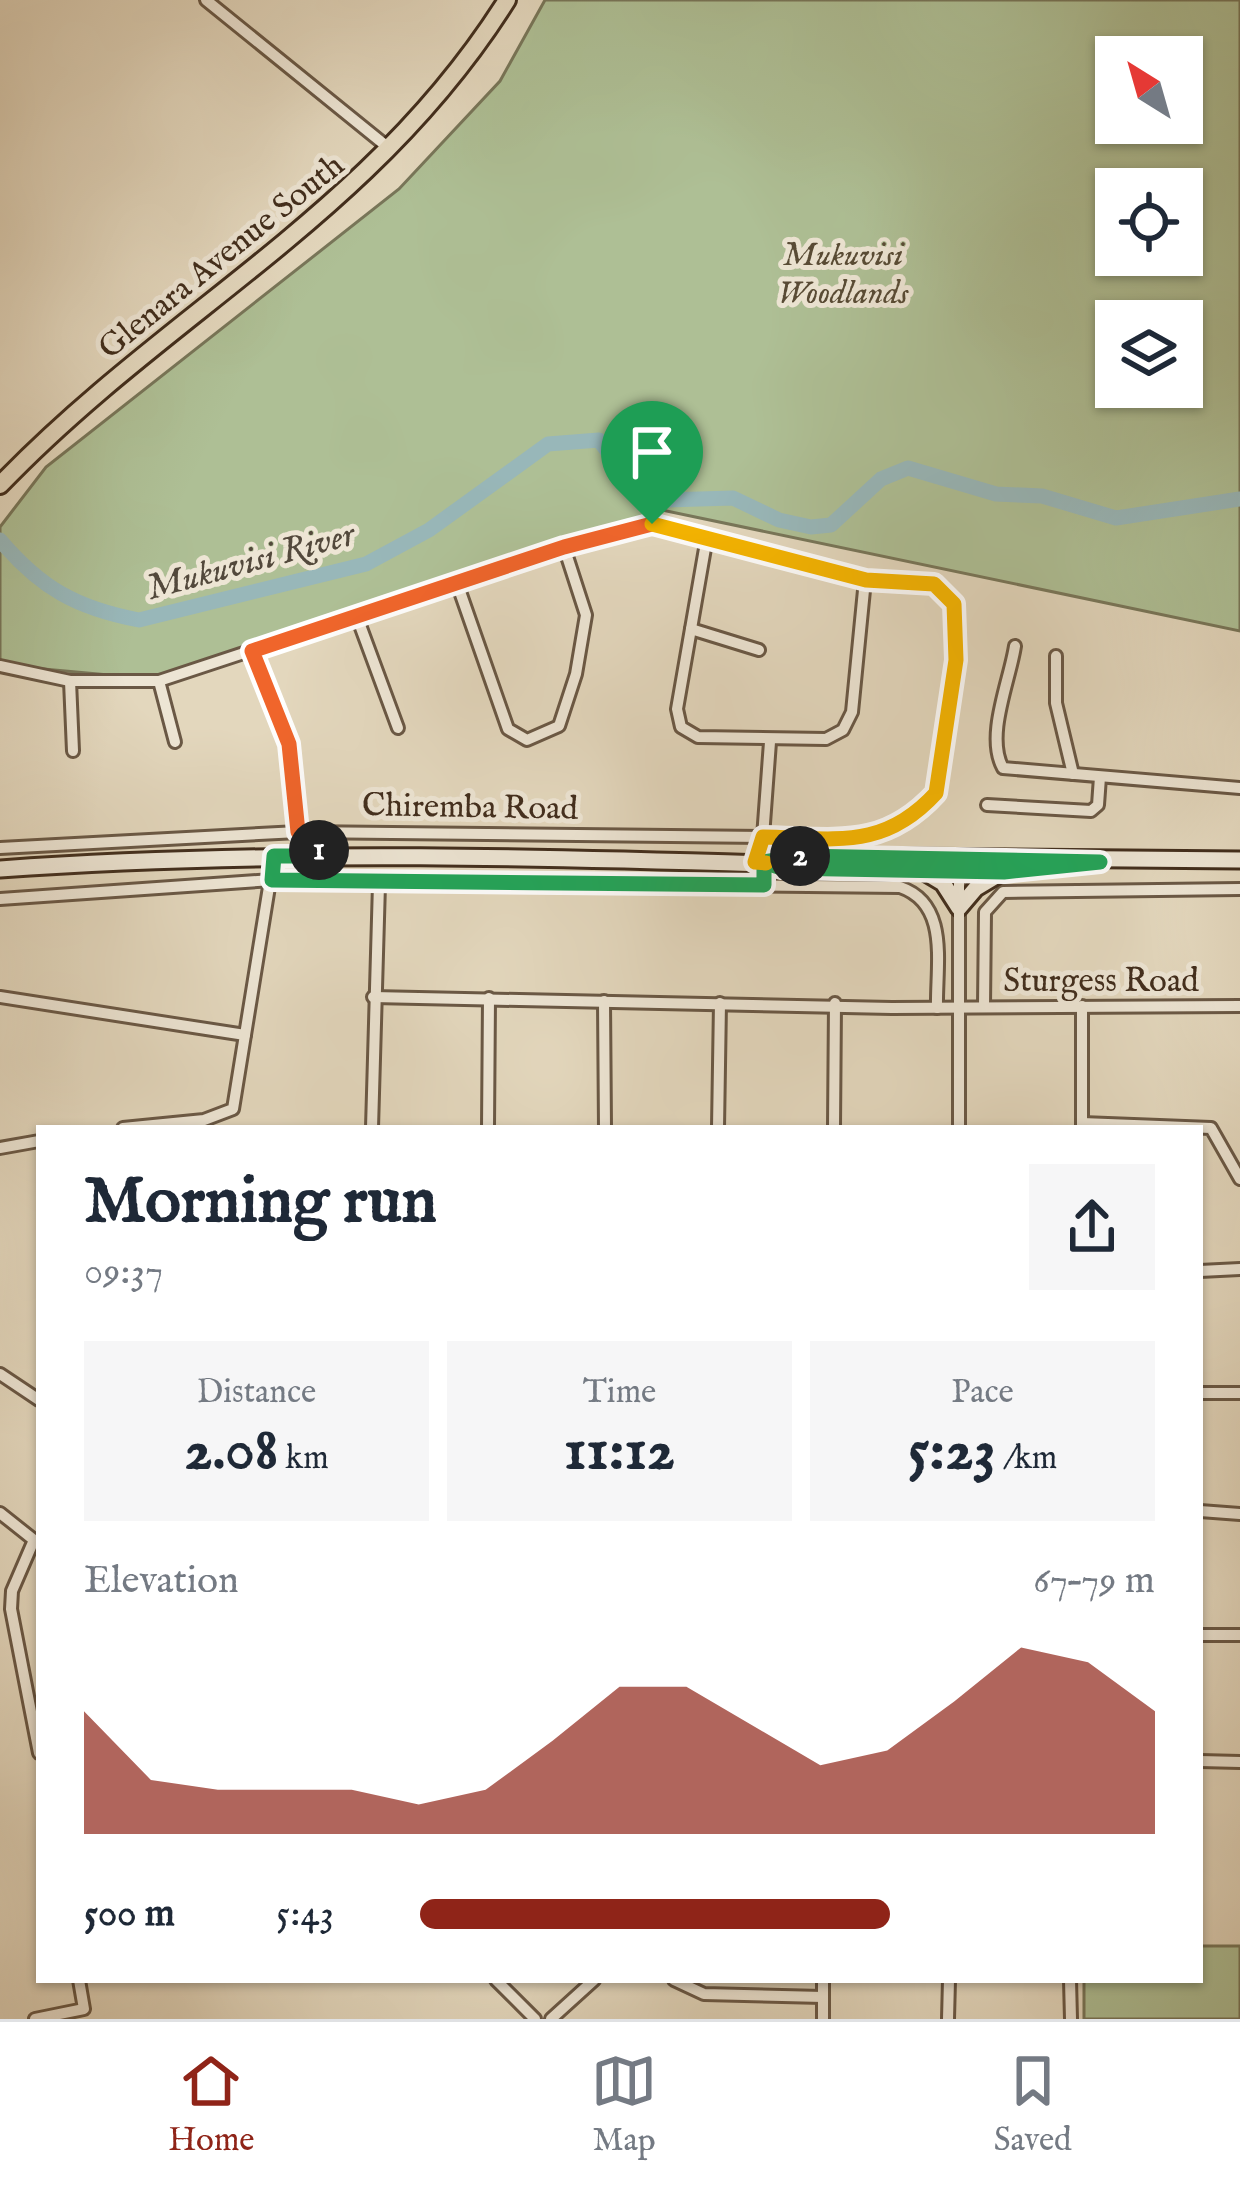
<!DOCTYPE html>
<meta charset="utf-8">
<style>
:root{--surface:#fff;--page:#f6f6f7;--text:#1f2937;--muted:#747a83;--line:#e0e1e3;--accent:#8f2418}
body{margin:0;font-family:"IM FELL English",serif;background:var(--page);color:var(--text);height:100vh;display:flex;flex-direction:column;font-size:45px;white-space:nowrap}
*{box-sizing:border-box;margin:0}
p{font-size:39px;color:var(--muted)}
.icon{flex:none;width:66px;height:66px;fill:none;stroke:currentColor;stroke-width:2;stroke-linecap:round;stroke-linejoin:round}
.map{position:relative;flex:1;overflow:hidden}
.drawer{position:absolute;left:36px;top:1125px;width:1167px;height:858px;display:flex;flex-direction:column;background:var(--surface);border-radius:0px;box-shadow:0 3px 9px #0004}
.drawer>*{flex:none}
.needle{width:78px;rotate:323deg}
.tools{position:absolute;left:1095px;top:36px;display:grid;gap:24px}
.tools a{display:grid;place-items:center;width:108px;height:108px;border-radius:0px;background:var(--surface);box-shadow:0 3px 9px #0004;font-size:60px}
.pin{position:absolute;display:grid;place-items:center;width:102px;height:102px;color:#fff;margin:-123px -51px;border-radius:50% 50% 50% 0;rotate:-45deg;box-shadow:0 0 12px #0007}
.pin .icon{rotate:45deg}
.km{position:absolute;width:60px;height:60px;margin:-30px;border-radius:50%;background:#222;color:#fff;font-size:33px;line-height:60px;text-align:center}
.round{display:grid;place-items:center;flex:none;width:126px;height:126px;border-radius:0px;background:var(--page)}
.summary{display:flex;align-items:center;justify-content:space-between;height:204px;padding:0 48px}
h1{font-size:66px;font-weight:800;line-height:90px}
.figures{display:grid;grid-template-columns:repeat(3,1fr);gap:18px;height:204px;padding:12px 48px}
.figures div{display:grid;align-content:center;border-radius:0px;background:var(--page);text-align:center}
.figures b{font-size:60px;font-weight:800}
.figures small{font-size:33px;font-weight:400}
.figures p{font-size:33px}
.chart{height:336px;padding:24px 48px}
.chart p{display:flex;justify-content:space-between}
.chart svg{width:100%;height:216px;margin-top:12px;fill:var(--accent);opacity:.7}
ul{padding:0 48px;list-style:none;font-size:39px}
li{display:grid;grid-template-columns:192px 144px 1fr;align-items:center;height:90px}
li i{height:30px;border-radius:15px;background:var(--accent)}
.tabs{display:flex;justify-content:space-around;align-items:center;height:168px;border-top:3px solid var(--line);background:var(--surface);font-size:33px;color:var(--muted)}
.tabs a{display:grid;justify-items:center;gap:6px}
.tabs .active{color:var(--accent)}
.map>svg:first-child{display:block}
.park{fill:#aebf95;stroke:#787659;stroke-width:3;fill-rule:evenodd}
.lines{fill:none;stroke-linecap:round;stroke-linejoin:round}
.river{stroke:#98b7b9;stroke-width:15}
.street-casing{stroke:#6a5845;stroke-width:16}
.secondary-casing{stroke:#422e1d;stroke-width:21}
.primary-casing{stroke:#422e1d;stroke-width:22}
.street{stroke:#ede5d4;stroke-width:10}
.secondary{stroke:#ede5d4;stroke-width:15}
.primary{stroke:#e3d7bd;stroke-width:16}
.split-1-casing{stroke:#fff;stroke-width:24}
.split-2-casing{stroke:#fff;stroke-width:24}
.split-3-casing{stroke:#fff;stroke-width:24}
.split-4-casing{stroke:#fff;stroke-width:24}
.split-1{stroke:#f0652b;stroke-width:15}
.split-2{stroke:#22a559;stroke-width:15}
.split-3{stroke:#22a559;stroke-width:15}
.split-4{stroke:#f5b400;stroke-width:15}
.labels{text-anchor:middle;stroke-width:10;stroke-linejoin:round;paint-order:stroke}
.park-label{font-size:33px;font-style:italic;fill:#584b35;stroke:#ede5d4}
.street-label{font-size:33px;fill:#422e1d;stroke:#ede5d4}
.water-label{font-size:36px;font-style:italic;fill:#53493c;stroke:#ede5d4}
</style>
<div class="map">
<svg width="1240" height="2019" viewBox="0 0 1240 2019">
<rect width="100%" height="100%" fill="#e3d7bd"/>
<filter id="stains"><feTurbulence type="fractalNoise" baseFrequency=".00167" numOctaves="4"/><feColorMatrix values="0 0 0 0 .2 0 0 0 0 .09 0 0 0 0 .02 0 0 0 .5 -.17"/></filter>
<radialGradient id="worn" r=".72"><stop offset=".6" stop-color="#630" stop-opacity="0"/><stop offset="1" stop-color="#630" stop-opacity=".3"/></radialGradient>
<g class="park">
<path d="M 545,0 L 1240,0 L 1240,631 L 662,510 L 163,680 L 0,665 L 0,527 L 46,467 L 399,189 L 500,81 ZM 1116,57 L 1182,57 L 1182,123 L 1116,123 ZM 1116,189 L 1182,189 L 1182,255 L 1116,255 ZM 1116,321 L 1182,321 L 1182,387 L 1116,387 Z"/>
<polygon points="1200,1946 1240,1946 1240,2019 1084,2019 1084,1980 1200,1980"/>
</g>
<g class="lines">
<path class="river" d="M 0,540 C 41,588 76,608 139,620 L 366,564 L 429,530 L 548,444 L 599,440 L 637,491 L 666,500 L 733,498 L 779,520 L 811,527 L 831,525 L 881,479 L 908,468 L 996,494 L 1042,496 L 1116,518 L 1240,499"/>
<g class="street-casing">
<g id="street">
<polyline points="206,0 390,149"/>
<polyline points="707,537 677,709 681,727 698,737 826,739 843,730 852,712 865,580"/>
<polyline points="458,586 508,729 527,740 559,726 576,674 586,615 564,547"/>
<polyline points="357,617 398,728"/>
<polyline points="691,629 759,650"/>
<path d="M 1015,646 C 1010,680 985,736 1003,768 L 1240,788"/>
<polyline points="252,651 289,744 298,832 326,856"/>
<polyline points="1056,656 1056,703 1073,774"/>
<polyline points="0,666 70,681 159,681 564,547 653,524 865,580 934,584 954,604 956,630 940,784 910,818 867,838 298,832 0,848"/>
<polyline points="70,681 73,751"/>
<polyline points="159,681 175,742"/>
<polyline points="987,805 1091,811 1098,805 1100,777"/>
<polyline points="755,863 763,837 770,742"/>
<polyline points="959,867 959,1128"/>
<path d="M 0,899 L 272,880 L 900,887 C 950,904 936,964 937,1008"/>
<polyline points="0,997 245,1035"/>
<polyline points="373,997 892,1008 1240,1006"/>
<polyline points="604,1001 605,1128"/>
<polyline points="984,1006 985,912 1003,892 1240,889"/>
<polyline points="1082,1006 1082,1125"/>
<polyline points="1082,1123 1211,1128 1240,1179"/>
<polyline points="123,1128 204,1120 233,1109 274,856"/>
<polyline points="372,1128 379,884"/>
<polyline points="488,1128 489,998"/>
<polyline points="718,1128 720,1003"/>
<polyline points="834,1128 835,1003"/>
<polyline points="0,1148 39,1141"/>
<polyline points="1200,1271 1240,1269"/>
<polyline points="0,1374 39,1400"/>
<polyline points="1200,1393 1240,1393"/>
<polyline points="1200,1511 1240,1514"/>
<polyline points="0,1513 34,1540 12,1591 11,1609 39,1753"/>
<polyline points="1200,1635 1240,1635"/>
<polyline points="1200,1761 1240,1762"/>
<polyline points="496,1980 535,2019"/>
<polyline points="674,1980 704,1994 823,1997"/>
<polyline points="1070,1980 1071,2019"/>
<polyline points="35,2019 84,2009 79,1980"/>
<polyline points="551,2019 594,1980"/>
<polyline points="823,2019 823,1980"/>
<polyline points="948,2019 949,1980"/>
</g>
</g>
<g class="secondary-casing">
<g id="secondary">
<polyline points="764,862 782,856 1240,860"/>
<path d="M 0,869 C 334,845 670,862 1003,871 L 1100,862"/>
<polyline points="923,871 943,883 959,908 976,888 1001,873"/>
</g>
</g>
<g class="primary-casing">
<path id="primary" d="M 0,485 C 168,310 372,215 507,0"/>
</g>
<use href="#street" class="street"/>
<use href="#secondary" class="secondary"/>
<use href="#primary" class="primary"/>
</g>
<g class="lines">
<g class="split-1-casing">
<polyline id="split-1" points="319,850 298,832 289,744 252,651 564,547 652,524"/>
</g>
<g class="split-2-casing">
<polyline id="split-2" points="319,850 326,856 274,856 272,880 764,885 764,862 800,856"/>
</g>
<g class="split-3-casing">
<polyline id="split-3" points="766,863 782,868 1004,872 1100,862 800,856"/>
</g>
<g class="split-4-casing">
<path id="split-4" d="M 652,524 L 866,580 L 934,584 L 954,604 L 956,660 L 936,793 C 883,851 834,838 763,837 L 755,862 L 766,863"/>
</g>
<use href="#split-1" class="split-1"/>
<use href="#split-2" class="split-2"/>
<use href="#split-3" class="split-3"/>
<use href="#split-4" class="split-4"/>
</g>
<g class="labels">
<g class="park-label">
<text x="843" y="265">Mukuvisi<tspan x="843" dy="38">Woodlands</tspan></text>
</g>
<g class="street-label">
<text transform="translate(220 255) rotate(-39)" y="12">Glenara Avenue South</text>
<text transform="translate(470 805) rotate(1)" y="12">Chiremba Road</text>
<text x="1101" y="991">Sturgess Road</text>
</g>
<g class="water-label">
<text transform="translate(250 559) rotate(-15)" y="13">Mukuvisi River</text>
</g>
</g>
<rect width="100%" height="100%" filter="url(#stains)"/>
<rect width="100%" height="100%" fill="url(#worn)"/>
</svg>
<div class="tools">
<a><svg class="needle" viewBox="-14 -14 28 28"><path d="M0-13l5 13h-10z" fill="#e53935"/><path d="M0 13l5-13h-10z" fill="#747a83"/></svg></a>
<a><svg class="icon" aria-label="locate" viewBox="0 0 24 24"><circle cx="12" cy="12" r="6"/><path d="M12 2v4M12 18v4M2 12h4M18 12h4"/></svg></a>
<a><svg class="icon" aria-label="layers" viewBox="0 0 24 24"><path d="M12 4l9 5-9 5-9-5zM3 14l9 5 9-5"/></svg></a>
</div>
<div class="pin" style="left:652px;top:524px;background:#1e9e55"><svg class="icon" aria-label="arrive" viewBox="0 0 24 24"><path d="M6 21V4h12l-3 4 3 4H6"/></svg></div>
<b class="km" style="left:319px;top:850px">1</b>
<b class="km" style="left:800px;top:856px">2</b>
<section class="drawer">
<div class="summary"><div><h1>Morning run</h1><p>09:37</p></div><a class="round"><svg class="icon" aria-label="share" viewBox="0 0 24 24"><path d="M12 15V3M7 8l5-5 5 5M5 13v7h14v-7"/></svg></a></div>
<div class="figures">
<div><p>Distance</p><b>2.08<small> km</small></b></div>
<div><p>Time</p><b>11:12</b></div>
<div><p>Pace</p><b>5:23<small> /km</small></b></div>
</div>
<div class="chart"><p><span>Elevation</span>67–79 m</p>
<svg viewBox="0 0 160 44" preserveAspectRatio="none"><path d="M0 44V19L10 33L20 35L30 35L40 35L50 38L60 35L70 25L80 14L90 14L100 22L110 30L120 27L130 17L140 6L150 9L160 19V44z"/></svg>
</div>
<ul>
<li><b>500 m</b>5:43<i style="width:64%"></i></li>
</ul>
</section>
</div>
<nav class="tabs">
<a class="active"><svg class="icon" aria-label="home" viewBox="0 0 24 24"><path d="M3 11l9-7 9 7M6 9v11h12V9"/></svg>Home</a>
<a><svg class="icon" aria-label="map" viewBox="0 0 24 24"><path d="M3 6l6-2 6 2 6-2v14l-6 2-6-2-6 2zM9 4v14M15 6v14"/></svg>Map</a>
<a><svg class="icon" aria-label="saved" viewBox="0 0 24 24"><path d="M7 4h10v16l-5-4-5 4z"/></svg>Saved</a>
</nav>
